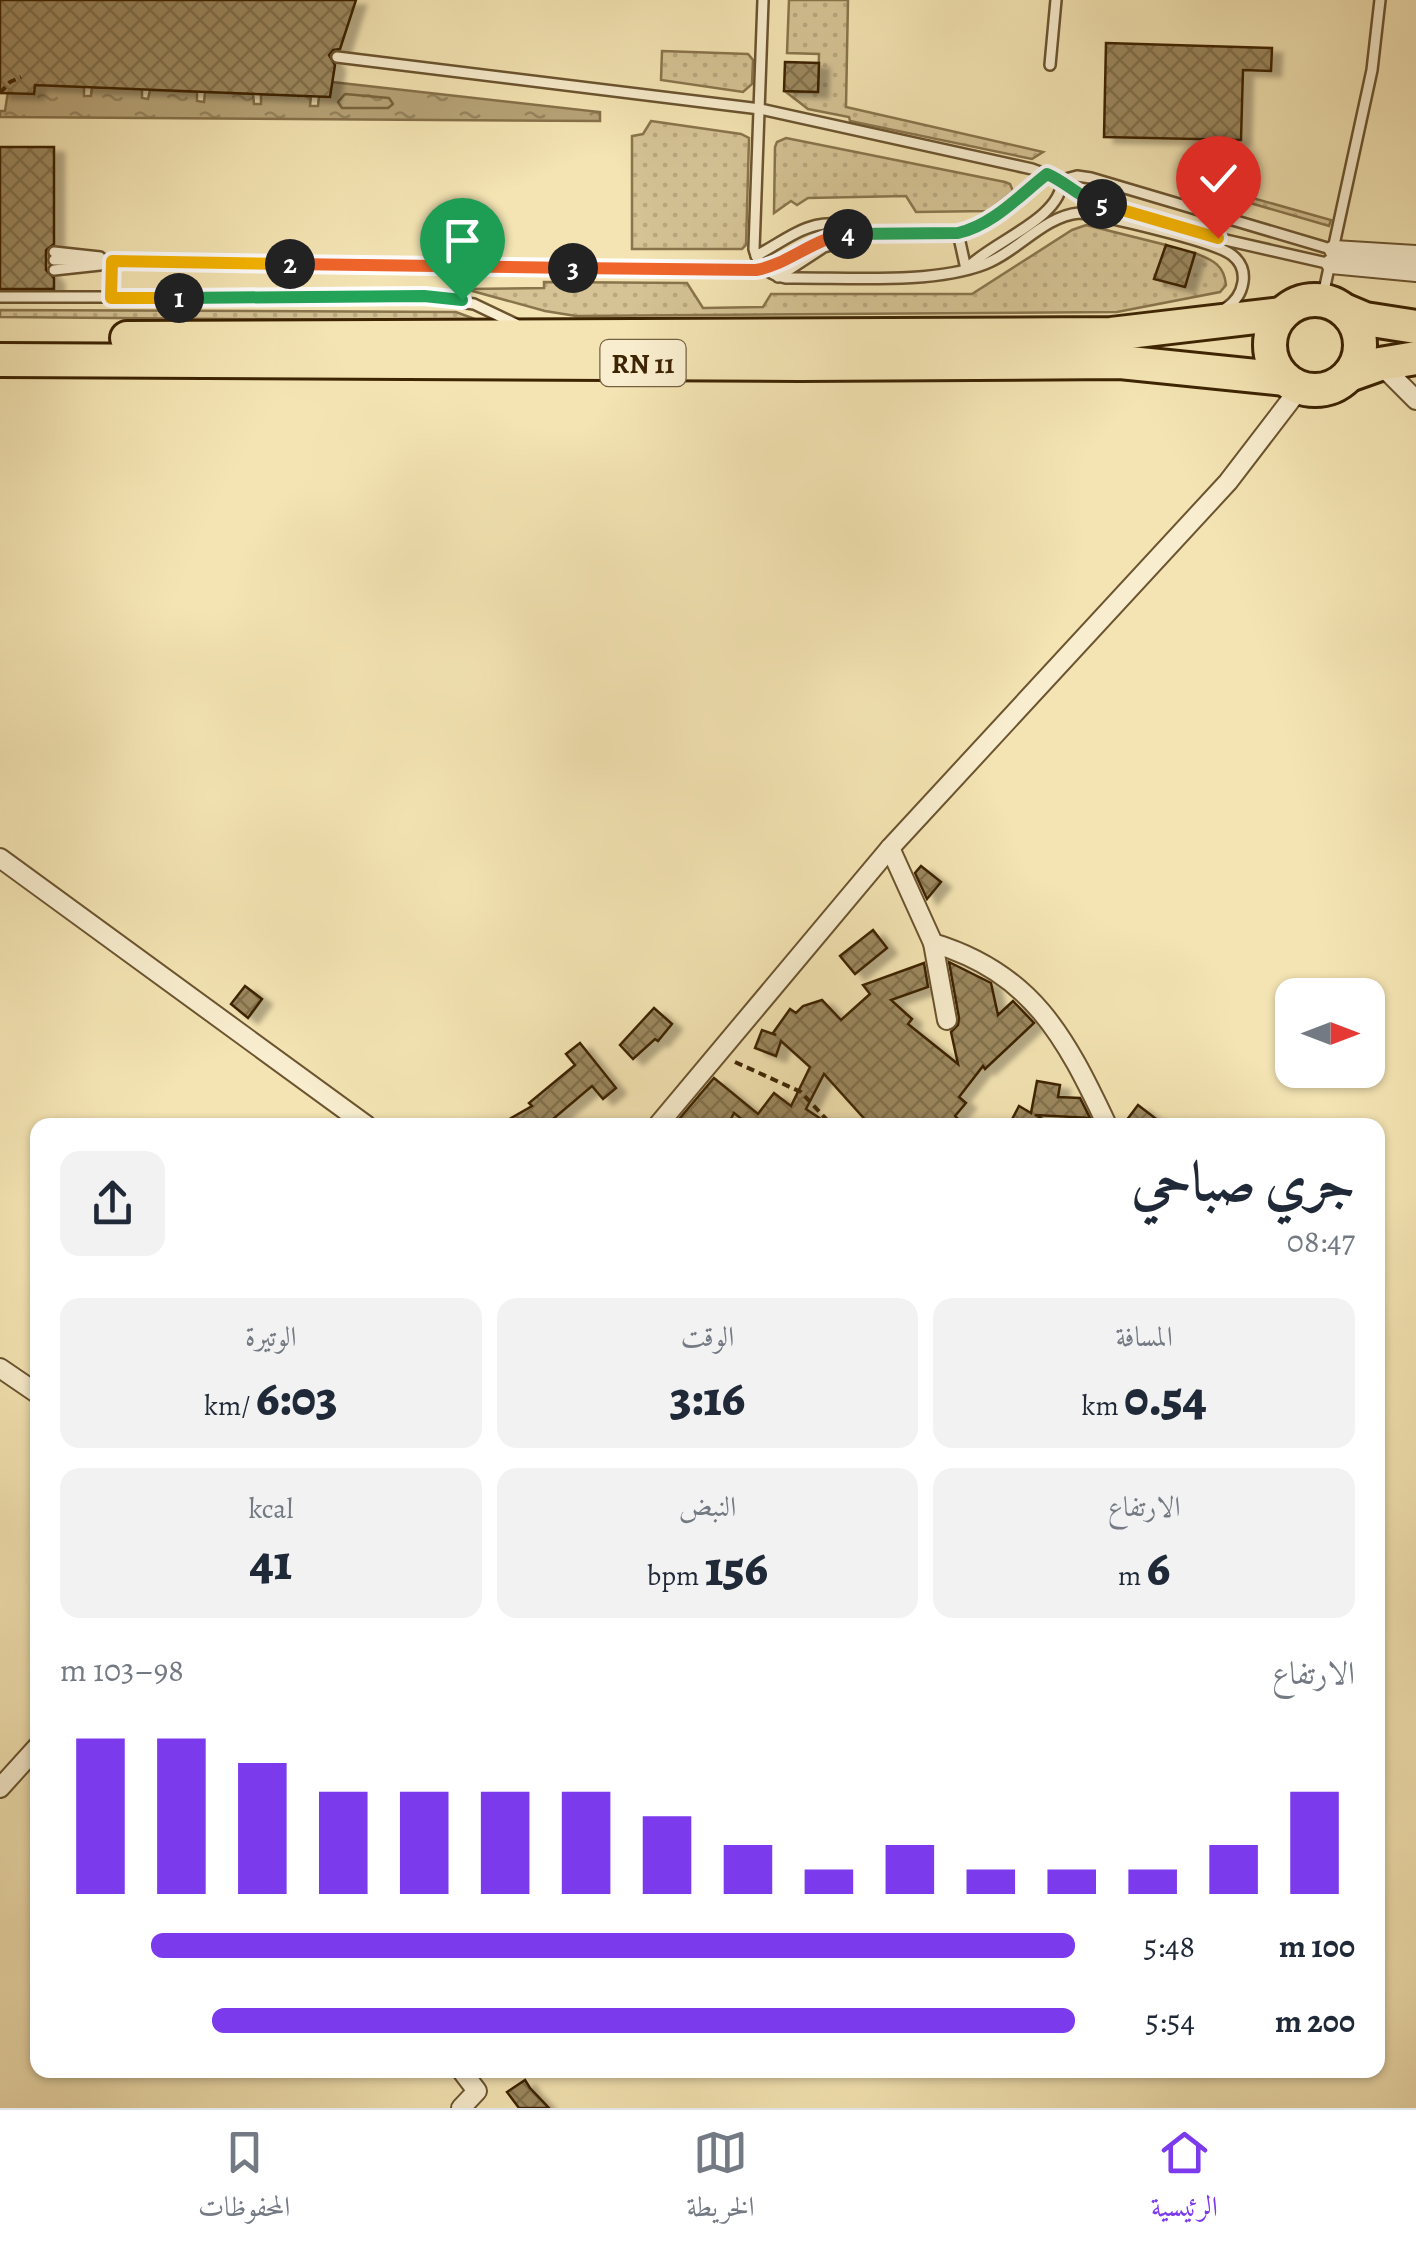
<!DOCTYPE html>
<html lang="ar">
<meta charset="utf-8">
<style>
:root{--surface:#fff;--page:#f2f2f3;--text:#1f2937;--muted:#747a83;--line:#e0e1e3;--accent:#7c3aed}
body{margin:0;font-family:Alegreya,Amiri,serif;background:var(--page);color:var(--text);direction:rtl;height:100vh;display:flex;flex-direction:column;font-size:38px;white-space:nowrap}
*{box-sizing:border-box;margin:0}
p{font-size:32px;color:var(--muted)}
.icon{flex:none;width:55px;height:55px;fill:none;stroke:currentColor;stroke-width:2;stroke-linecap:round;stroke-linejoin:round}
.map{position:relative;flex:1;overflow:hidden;direction:ltr}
.sheet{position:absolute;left:30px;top:1118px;width:1355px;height:960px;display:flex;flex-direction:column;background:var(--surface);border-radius:20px;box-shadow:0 2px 8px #0004;direction:rtl}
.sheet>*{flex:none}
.needle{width:65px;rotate:90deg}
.tools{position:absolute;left:1275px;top:978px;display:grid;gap:20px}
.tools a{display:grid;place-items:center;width:110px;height:110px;border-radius:20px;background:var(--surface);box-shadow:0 2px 8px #0004;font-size:50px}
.pin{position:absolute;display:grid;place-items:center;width:85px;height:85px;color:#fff;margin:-102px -42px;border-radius:50% 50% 50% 0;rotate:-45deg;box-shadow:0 0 10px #0007}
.pin .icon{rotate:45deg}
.km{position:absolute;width:50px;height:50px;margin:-25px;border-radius:50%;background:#222;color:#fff;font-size:28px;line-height:50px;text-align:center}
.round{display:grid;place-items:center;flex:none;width:105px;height:105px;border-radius:20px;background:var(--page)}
.overview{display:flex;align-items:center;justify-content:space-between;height:170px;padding:0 30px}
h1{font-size:55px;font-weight:800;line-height:75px}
.metrics{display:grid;grid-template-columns:repeat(3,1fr);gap:15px;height:170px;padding:10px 30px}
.metrics div{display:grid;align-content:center;border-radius:20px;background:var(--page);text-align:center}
.metrics b{font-size:50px;font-weight:800}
.metrics small{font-size:28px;font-weight:400}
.metrics p{font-size:28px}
.chart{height:280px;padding:20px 30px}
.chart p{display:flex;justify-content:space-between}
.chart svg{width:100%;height:180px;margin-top:10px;stroke:var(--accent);stroke-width:6}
ul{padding:0 30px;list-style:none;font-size:32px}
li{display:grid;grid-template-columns:160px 120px 1fr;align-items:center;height:75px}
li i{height:25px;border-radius:12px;background:var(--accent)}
.tab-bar{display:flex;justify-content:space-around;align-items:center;height:140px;border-top:2px solid var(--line);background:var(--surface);font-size:28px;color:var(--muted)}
.tab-bar a{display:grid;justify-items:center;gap:5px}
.tab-bar .current{color:var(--accent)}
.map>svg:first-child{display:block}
.grass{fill:url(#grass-dots);stroke:#89744c;stroke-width:2.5}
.water{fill:url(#water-ripples);stroke:#867049;stroke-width:2.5}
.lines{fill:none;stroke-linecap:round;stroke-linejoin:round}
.shore{stroke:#7a643d;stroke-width:2.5}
.building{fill:url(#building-cross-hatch);stroke:#3d2403;stroke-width:2.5;filter:url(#shadow)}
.lane-casing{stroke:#6b542f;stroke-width:14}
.street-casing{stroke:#6b542f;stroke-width:22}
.highway-casing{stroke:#3d2403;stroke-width:38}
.path{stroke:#3d2403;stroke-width:4;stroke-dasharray:8 5;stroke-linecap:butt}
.lane{stroke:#f8edce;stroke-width:9}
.street{stroke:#f8edce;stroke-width:18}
.highway{stroke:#f4e4b3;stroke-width:32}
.split-1-casing{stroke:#fff;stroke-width:20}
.split-2-casing{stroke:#fff;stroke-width:20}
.split-3-casing{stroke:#fff;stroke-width:20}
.split-4-casing{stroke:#fff;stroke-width:20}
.split-5-casing{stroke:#fff;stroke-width:20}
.split-6-casing{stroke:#fff;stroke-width:20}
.split-1{stroke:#22a559;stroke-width:12}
.split-2{stroke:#f5b400;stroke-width:12}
.split-3{stroke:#f0652b;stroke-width:12}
.split-4{stroke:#f0652b;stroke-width:12}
.split-5{stroke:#22a559;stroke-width:12}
.split-6{stroke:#f5b400;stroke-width:12}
.labels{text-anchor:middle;stroke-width:8;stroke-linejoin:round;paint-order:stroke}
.shield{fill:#f8edce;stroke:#756040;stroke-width:2.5}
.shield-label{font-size:28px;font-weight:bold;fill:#3d2403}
</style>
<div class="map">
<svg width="1416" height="2108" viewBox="0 0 1416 2108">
<defs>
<pattern id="grass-dots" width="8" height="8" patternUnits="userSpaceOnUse" patternTransform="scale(2.5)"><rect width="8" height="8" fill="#d5c395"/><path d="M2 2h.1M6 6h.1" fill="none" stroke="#b8a77f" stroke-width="1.8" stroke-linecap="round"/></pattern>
<pattern id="water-ripples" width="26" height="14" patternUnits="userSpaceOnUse" patternTransform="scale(2.5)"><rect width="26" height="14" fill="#b6a377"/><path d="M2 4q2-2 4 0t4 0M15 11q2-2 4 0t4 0" fill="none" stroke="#95855f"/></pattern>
<pattern id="building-cross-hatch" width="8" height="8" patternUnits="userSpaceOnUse" patternTransform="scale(2.5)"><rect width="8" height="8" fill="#9c885f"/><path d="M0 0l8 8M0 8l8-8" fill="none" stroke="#806f4c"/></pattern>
<filter id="shadow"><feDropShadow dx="10" dy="5.5" stdDeviation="2.5" flood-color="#0004"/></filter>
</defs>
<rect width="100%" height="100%" fill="#f4e4b3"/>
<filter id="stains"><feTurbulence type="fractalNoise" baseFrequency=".002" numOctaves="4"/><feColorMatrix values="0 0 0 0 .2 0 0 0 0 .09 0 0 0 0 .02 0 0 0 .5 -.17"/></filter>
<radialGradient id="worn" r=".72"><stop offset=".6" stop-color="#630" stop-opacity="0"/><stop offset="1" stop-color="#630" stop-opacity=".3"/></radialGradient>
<g class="grass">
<polygon points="789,0 848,0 846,107 1043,152 1032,159 850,121 849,117 808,109 786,92 818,92 819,54 787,53"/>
<polygon points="662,51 748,54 753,60 752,84 743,92 661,80"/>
<polygon points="651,121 741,134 749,138 746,245 742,249 632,249 632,136 643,134"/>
<polygon points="786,138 1005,182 1010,184 1013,191 988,211 916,212 906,196 808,198 797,205 791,201 774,213 775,147 777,142"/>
<polygon points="1217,188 1331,220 1329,226 1216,193"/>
<path d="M 1086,225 L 1166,245 L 1155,279 L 1185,286 L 1195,253 C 1212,260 1224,264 1226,285 L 1220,292 L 1117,312 L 576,316 L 545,311 L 465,289 L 544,288 L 544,282 L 687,283 L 703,308 L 763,307 L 771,294 L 972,294 L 1072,230 Z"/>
<polygon points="0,310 456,312 480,321 0,317"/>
</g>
<polygon class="water" points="332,82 600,112 600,121 0,117 0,111 5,111 9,85 34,94 35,85 84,87 84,96 91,96 92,87 142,89 142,98 148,99 150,90 197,92 197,101 204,102 205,92 253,94 254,104 261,104 261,94 311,96 310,106 318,106 319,96"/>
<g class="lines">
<polygon class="shore" points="345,94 389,98 393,104 388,108 342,108 338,102"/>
</g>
<g class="building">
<polygon points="0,0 356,0 340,49 333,50 329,55 335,65 330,97 35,85 34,94 0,93"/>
<polygon points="1106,43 1272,48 1271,71 1243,70 1241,140 1104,137"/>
<polygon points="785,62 819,63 818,92 784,91"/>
<polygon points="0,147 54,147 54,244 46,250 46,270 54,278 54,289 0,289"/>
<polygon points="1185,171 1213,175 1209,205 1182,196"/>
<polygon points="1166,245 1195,253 1185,287 1154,279"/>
<polygon points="921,866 941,882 927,899 915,873"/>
<polygon points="873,930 887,948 855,974 840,956"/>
<polygon points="949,962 991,983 998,1015 1013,1001 1034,1023 985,1069 983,1066 959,1097 966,1103 955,1116 964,1125 870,1125 824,1074 806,1109 830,1125 749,1125 734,1113 728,1125 674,1125 714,1078 758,1114 774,1093 791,1106 810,1067 781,1041 776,1056 755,1048 762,1030 776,1035 773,1033 790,1009 796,1013 803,1006 822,1000 841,1020 870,994 863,985 924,963 928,987 891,1000 912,1019 908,1024 958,1064 951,1032 958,1025 959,1018"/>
<polygon points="245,986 262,999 248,1018 231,1004"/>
<polygon points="654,1008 672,1024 658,1041 655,1039 633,1059 620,1045"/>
<polygon points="580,1043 616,1088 603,1099 592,1086 546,1125 499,1125 532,1106 529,1103 575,1065 566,1054"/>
<polygon points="1037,1081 1060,1085 1058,1097 1080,1098 1090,1118 1035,1115 1055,1125 1009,1125 1019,1106 1031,1113"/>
<polygon points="1138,1105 1164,1125 1123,1125"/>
<polygon points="525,2080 530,2088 549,2108 519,2108 507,2092"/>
</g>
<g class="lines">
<g class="lane-casing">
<g id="lane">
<path d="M 763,0 L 754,249 C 758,265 768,275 786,278 C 844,277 931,285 985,264 C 1017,252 1044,216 1079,213 C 1105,216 1214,241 1232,255 C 1251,270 1244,296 1226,308"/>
<polyline points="337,57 760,109 1032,169 1062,180 1085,200 1217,238 1331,264"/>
<polyline points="1050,65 1056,0"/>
<polyline points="1062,180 1077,176 1091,178 1334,250"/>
<polyline points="958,233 966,269"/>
<polyline points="54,252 100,257"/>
<path d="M 756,256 C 796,234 818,211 865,232"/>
<path d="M 54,260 L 756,270 L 783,262 L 832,236 L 958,233 C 993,225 1020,196 1047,174"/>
<path d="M 966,269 C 991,242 1062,219 1062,180"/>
<polyline points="54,270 100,265"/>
<polyline points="778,277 824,247 859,238"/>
<polyline points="0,297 424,297 474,304 516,324"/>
<polyline points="111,298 112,261"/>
<polyline points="1322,300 1372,70 1380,0"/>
</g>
</g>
<g class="street-casing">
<g id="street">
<polyline points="1334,250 1416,255"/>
<polyline points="1331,264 1416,272"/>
<polyline points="1380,364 1416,400"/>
<path d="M 890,848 L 933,943 C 1032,973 1065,1036 1107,1125"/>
<polyline points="0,858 366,1125"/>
<polyline points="933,943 947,1020"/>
<polyline points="658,1125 890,848 1228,482 1300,388"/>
<polyline points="0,1368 38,1394"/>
<polyline points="0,1788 38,1746"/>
<polyline points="461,2070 477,2091 461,2108"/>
</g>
</g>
<g class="highway-casing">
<g id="highway">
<circle cx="1315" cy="345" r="45"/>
<polyline points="1346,311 1365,319 1416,327"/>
<polyline points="127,338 1111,334 1282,314"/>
<polyline points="0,360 800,364 1120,362 1285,379"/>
<polyline points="1349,375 1380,364 1416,358"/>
</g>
</g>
<g class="path">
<polyline points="0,93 10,82 21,77"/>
<polyline points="735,1062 801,1092 828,1121"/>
</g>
<use href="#lane" class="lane"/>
<use href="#street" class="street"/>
<use href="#highway" class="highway"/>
</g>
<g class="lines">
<g class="split-1-casing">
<polyline id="split-1" points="179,298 424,296 462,300"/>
</g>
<g class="split-2-casing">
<polyline id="split-2" points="179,298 111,298 112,261 290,264"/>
</g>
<g class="split-3-casing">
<polyline id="split-3" points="290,264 573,268"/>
</g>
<g class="split-4-casing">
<path id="split-4" d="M 573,268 L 756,270 C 790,264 813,238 848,234"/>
</g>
<g class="split-5-casing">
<path id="split-5" d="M 848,234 L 958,233 C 993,225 1020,195 1047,174 C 1068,183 1079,198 1102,204"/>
</g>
<g class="split-6-casing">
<polyline id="split-6" points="1102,204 1218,238"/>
</g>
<use href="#split-1" class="split-1"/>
<use href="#split-2" class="split-2"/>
<use href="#split-3" class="split-3"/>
<use href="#split-4" class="split-4"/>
<use href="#split-5" class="split-5"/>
<use href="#split-6" class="split-6"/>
</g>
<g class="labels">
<rect class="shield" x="600.5" y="340" width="85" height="46" rx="8"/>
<g class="shield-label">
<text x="643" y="373">RN 11</text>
</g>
</g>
<rect width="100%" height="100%" filter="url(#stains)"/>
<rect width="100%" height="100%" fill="url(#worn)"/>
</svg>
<div class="tools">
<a><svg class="needle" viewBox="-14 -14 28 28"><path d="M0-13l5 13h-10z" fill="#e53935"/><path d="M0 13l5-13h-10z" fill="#747a83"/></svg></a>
</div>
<div class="pin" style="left:462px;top:300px;background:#1e9e55"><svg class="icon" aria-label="arrive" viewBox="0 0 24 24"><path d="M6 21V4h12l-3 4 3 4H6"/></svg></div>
<div class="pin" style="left:1218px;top:238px;background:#d93025"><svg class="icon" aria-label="check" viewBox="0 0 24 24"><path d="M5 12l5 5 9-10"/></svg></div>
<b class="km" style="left:179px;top:298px">1</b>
<b class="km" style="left:290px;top:264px">2</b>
<b class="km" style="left:573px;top:268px">3</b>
<b class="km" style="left:848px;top:234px">4</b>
<b class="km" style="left:1102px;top:204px">5</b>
<section class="sheet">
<div class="overview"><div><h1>جري صباحي</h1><p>08:47</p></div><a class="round"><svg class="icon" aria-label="share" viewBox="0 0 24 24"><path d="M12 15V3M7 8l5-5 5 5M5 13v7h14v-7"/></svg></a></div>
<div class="metrics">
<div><p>المسافة</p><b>0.54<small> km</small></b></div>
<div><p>الوقت</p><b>3:16</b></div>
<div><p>الوتيرة</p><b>6:03<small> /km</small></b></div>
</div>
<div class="metrics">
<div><p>الارتفاع</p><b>6<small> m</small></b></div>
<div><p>النبض</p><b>156<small> bpm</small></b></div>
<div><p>kcal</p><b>41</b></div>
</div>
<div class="chart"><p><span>الارتفاع</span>98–103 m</p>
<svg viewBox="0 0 160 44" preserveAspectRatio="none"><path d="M5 44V6M15 44V6M25 44V12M35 44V19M45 44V19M55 44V19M65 44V19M75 44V25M85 44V32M95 44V38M105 44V32M115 44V38M125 44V38M135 44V38M145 44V32M155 44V19"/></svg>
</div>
<ul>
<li><b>100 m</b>5:48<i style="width:91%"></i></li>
<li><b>200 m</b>5:54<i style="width:85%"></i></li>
</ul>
</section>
</div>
<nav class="tab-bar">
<a class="current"><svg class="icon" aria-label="home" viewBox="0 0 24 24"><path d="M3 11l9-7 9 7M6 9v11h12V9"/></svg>الرئيسية</a>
<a><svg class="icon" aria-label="map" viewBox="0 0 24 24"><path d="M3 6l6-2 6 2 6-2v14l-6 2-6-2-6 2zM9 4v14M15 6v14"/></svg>الخريطة</a>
<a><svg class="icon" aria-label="saved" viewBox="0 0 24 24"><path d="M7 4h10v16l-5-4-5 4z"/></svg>المحفوظات</a>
</nav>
